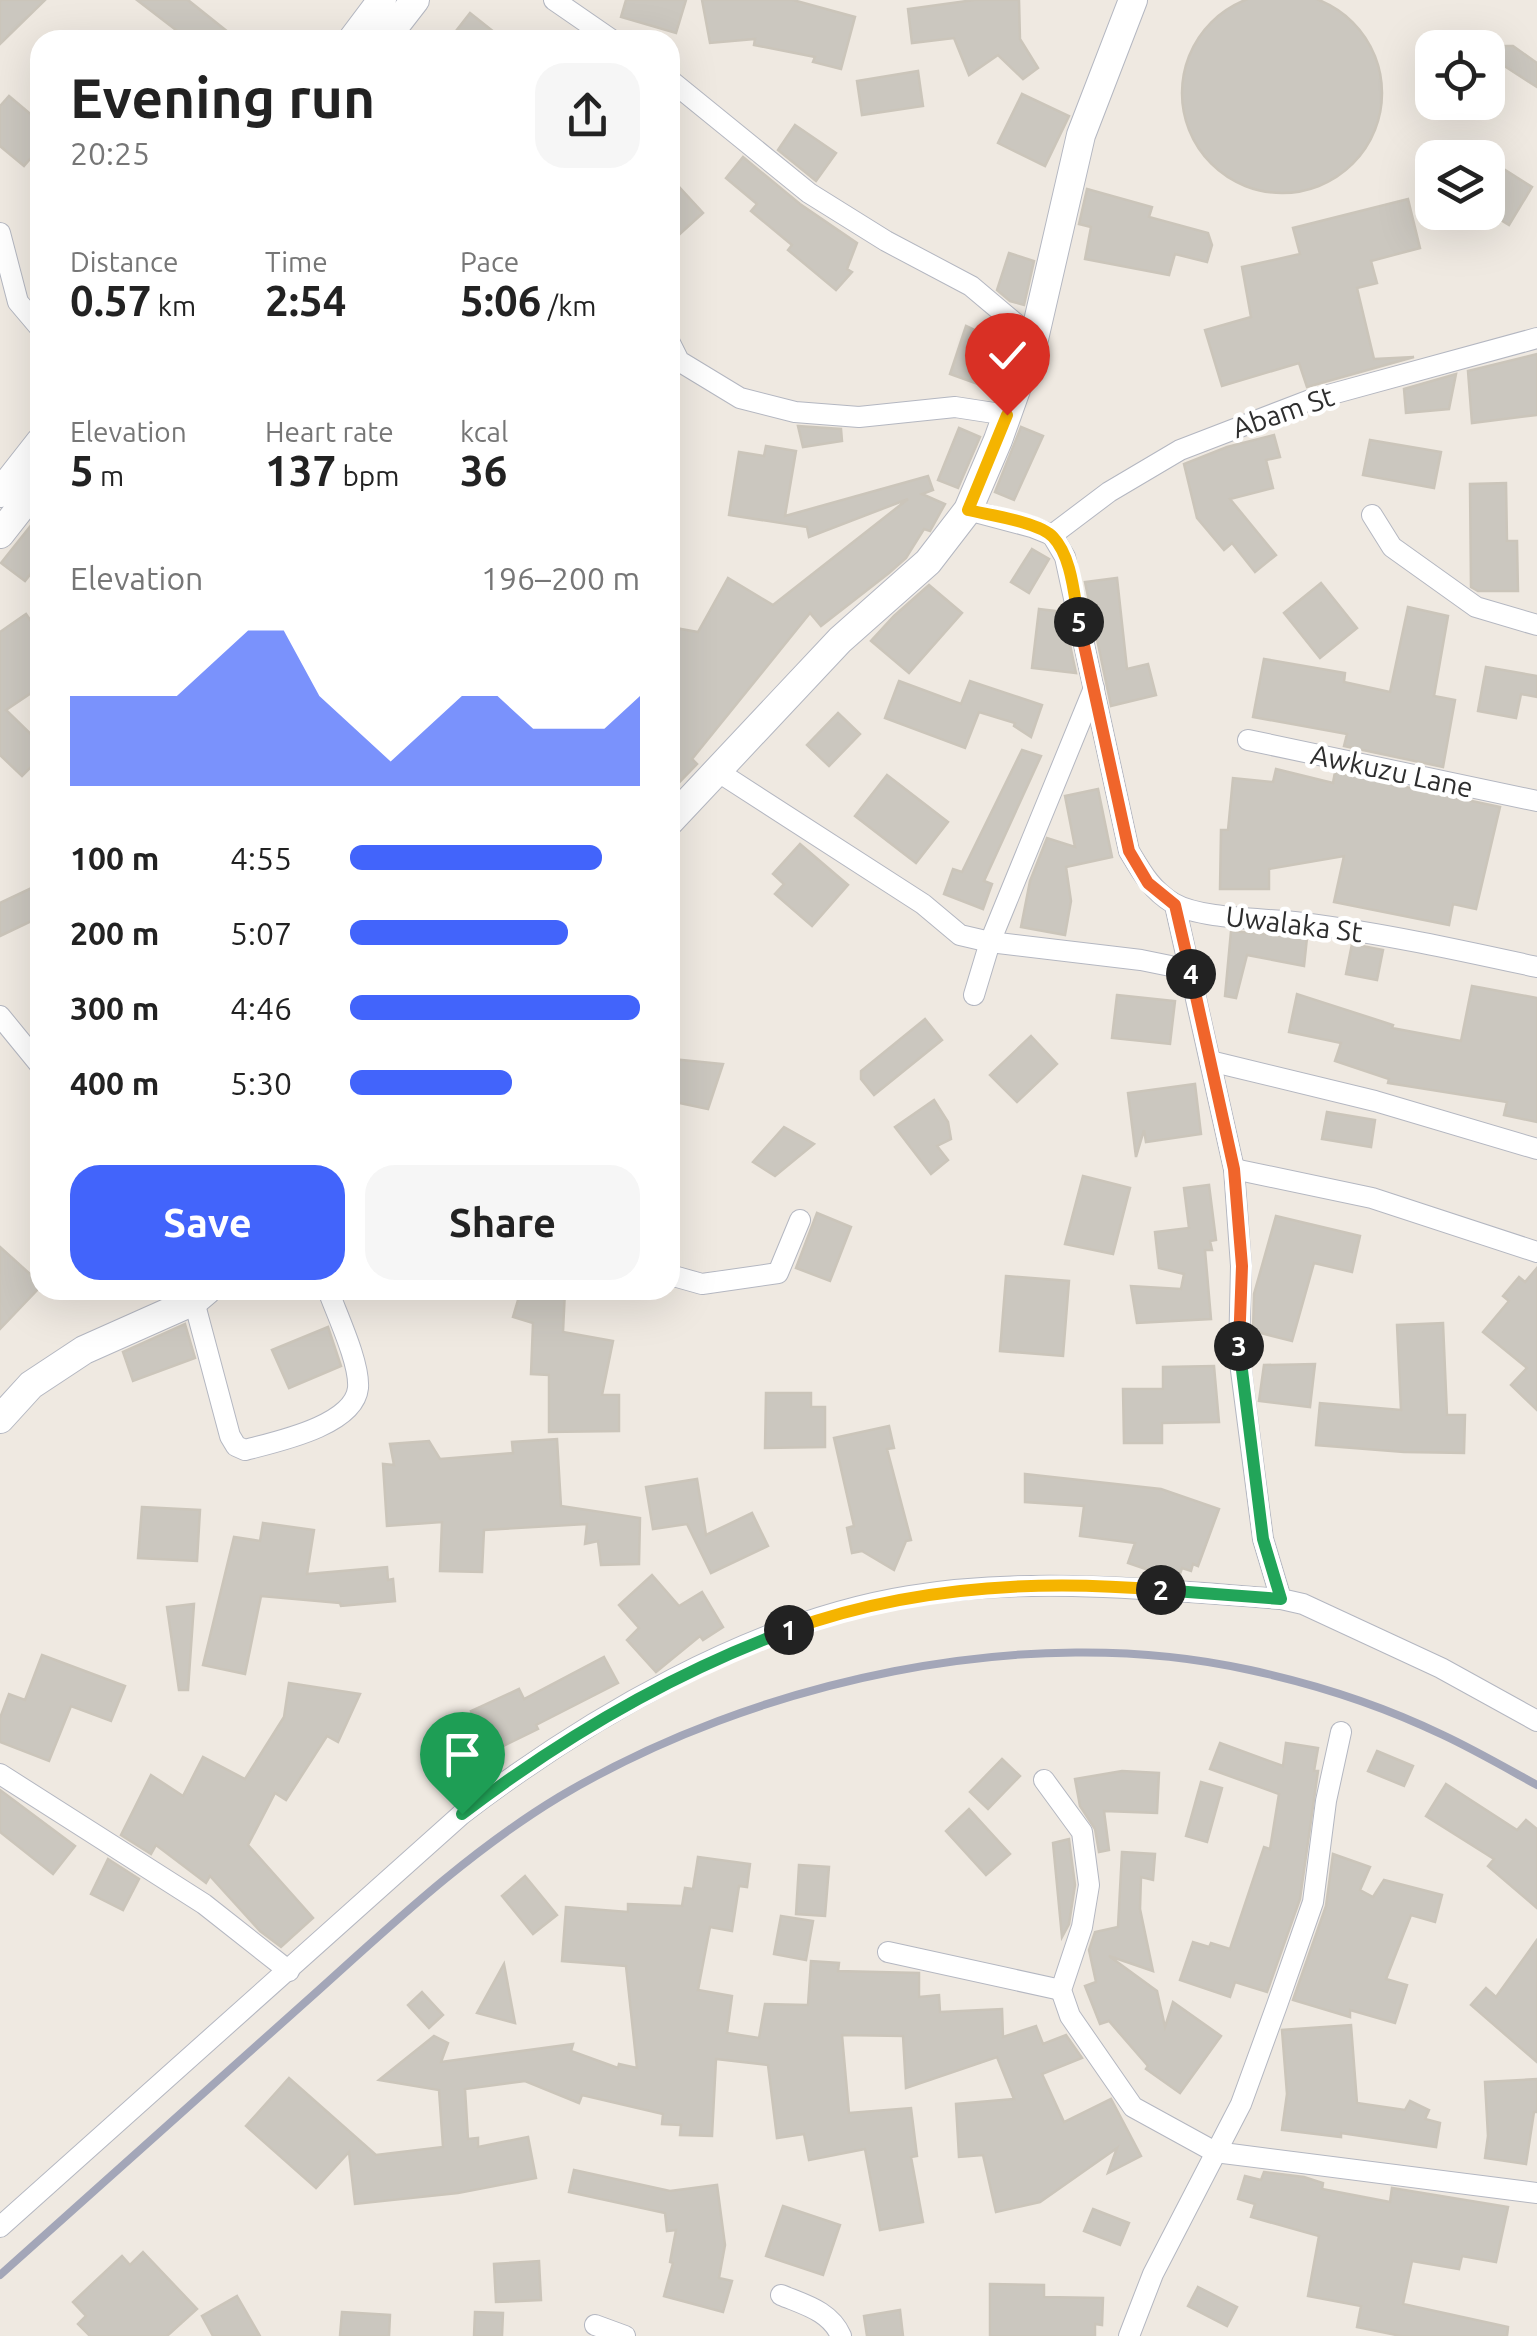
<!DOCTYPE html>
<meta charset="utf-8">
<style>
:root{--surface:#fff;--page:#f6f6f6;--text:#222;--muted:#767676;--accent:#4264fb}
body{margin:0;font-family:Ubuntu,sans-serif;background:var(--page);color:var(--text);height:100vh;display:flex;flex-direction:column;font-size:38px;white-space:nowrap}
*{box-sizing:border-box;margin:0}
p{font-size:32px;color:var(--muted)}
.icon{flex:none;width:55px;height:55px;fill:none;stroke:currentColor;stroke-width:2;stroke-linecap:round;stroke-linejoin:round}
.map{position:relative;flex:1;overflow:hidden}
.panel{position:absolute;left:30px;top:30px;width:650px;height:1270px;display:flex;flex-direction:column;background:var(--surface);border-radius:30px;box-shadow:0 10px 40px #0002}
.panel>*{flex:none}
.controls{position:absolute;left:1415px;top:30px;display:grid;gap:20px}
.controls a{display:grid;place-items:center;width:90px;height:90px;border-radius:20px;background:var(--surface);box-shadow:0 10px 40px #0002;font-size:50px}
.pin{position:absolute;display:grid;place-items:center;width:85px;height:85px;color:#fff;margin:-102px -42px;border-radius:50% 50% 50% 0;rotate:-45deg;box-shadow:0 0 10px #0007}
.pin .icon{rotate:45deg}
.km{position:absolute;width:50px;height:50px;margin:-25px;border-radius:50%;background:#222;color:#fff;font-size:28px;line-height:50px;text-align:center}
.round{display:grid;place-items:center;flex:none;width:105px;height:105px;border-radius:30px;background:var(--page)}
.summary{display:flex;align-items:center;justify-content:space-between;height:170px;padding:0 40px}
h1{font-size:55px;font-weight:600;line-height:75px}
.stats{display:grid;grid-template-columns:repeat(3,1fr);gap:15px;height:170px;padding:10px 40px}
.stats div{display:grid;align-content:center}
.stats b{font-size:42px;font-weight:600}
.stats small{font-size:28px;font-weight:400}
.stats p{font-size:28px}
.chart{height:280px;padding:20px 40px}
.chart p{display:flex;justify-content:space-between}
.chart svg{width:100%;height:180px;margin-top:10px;fill:var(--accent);opacity:.7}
.button{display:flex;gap:20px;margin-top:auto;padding:20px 40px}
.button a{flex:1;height:115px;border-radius:30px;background:var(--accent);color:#fff;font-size:40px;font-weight:600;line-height:115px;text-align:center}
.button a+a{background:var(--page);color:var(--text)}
ul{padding:0 40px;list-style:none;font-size:32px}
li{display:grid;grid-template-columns:160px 120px 1fr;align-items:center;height:75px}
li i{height:25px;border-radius:12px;background:var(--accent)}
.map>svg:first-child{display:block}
.building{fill:#cbc7bf;stroke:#cbc5ba;stroke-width:2.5}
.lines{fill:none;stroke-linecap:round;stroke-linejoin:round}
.street-casing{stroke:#b4b7c1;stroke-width:22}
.secondary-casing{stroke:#b4b7c1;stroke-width:30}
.street{stroke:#fff;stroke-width:20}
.secondary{stroke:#fff;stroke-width:28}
.rail{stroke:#a3a6b8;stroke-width:8}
.split-1-casing{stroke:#fff;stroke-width:20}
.split-2-casing{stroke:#fff;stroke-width:20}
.split-3-casing{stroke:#fff;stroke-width:20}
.split-4-casing{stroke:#fff;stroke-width:20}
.split-5-casing{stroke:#fff;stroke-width:20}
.split-6-casing{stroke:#fff;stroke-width:20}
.split-1{stroke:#22a559;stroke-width:12}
.split-2{stroke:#f5b400;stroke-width:12}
.split-3{stroke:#22a559;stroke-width:12}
.split-4{stroke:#f0652b;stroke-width:12}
.split-5{stroke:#f0652b;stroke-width:12}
.split-6{stroke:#f5b400;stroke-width:12}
.labels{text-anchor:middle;stroke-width:9;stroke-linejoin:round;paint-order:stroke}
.street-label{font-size:28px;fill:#2e2e2e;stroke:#fff}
</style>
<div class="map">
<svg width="1537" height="2336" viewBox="0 0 1537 2336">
<rect width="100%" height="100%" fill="#efe9e1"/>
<g class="building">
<circle cx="1282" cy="93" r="100"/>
<polygon points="0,0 45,0 0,44"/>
<polygon points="137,0 188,0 238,40 189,40"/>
<polygon points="626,0 686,0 676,33 621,17"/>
<polygon points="702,0 793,0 855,17 841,69 813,62 815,57 754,45 755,39 710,43"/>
<polygon points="974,0 1019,0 1020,39 1038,68 1023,79 998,55 969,75 954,38 912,43 908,9"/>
<polygon points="470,13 504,40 449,40"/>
<polygon points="1505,46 1513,46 1537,63 1537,87 1495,60"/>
<polygon points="918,71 923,106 862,115 857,81"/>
<polygon points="1022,94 1069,116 1045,166 998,143"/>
<polygon points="9,96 40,122 40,172 30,159 24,166 0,146 0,106"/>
<polygon points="795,125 836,153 816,181 778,150"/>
<polygon points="743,157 800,204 857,243 847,269 852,272 836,290 788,250 792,245 751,211 757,204 726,178"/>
<polygon points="1488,159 1532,187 1509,225 1488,212"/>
<polygon points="670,177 703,213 670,243"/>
<polygon points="1087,189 1152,207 1149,217 1208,233 1212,245 1207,262 1175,254 1169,275 1085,259 1091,227 1079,224"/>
<polygon points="1408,199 1420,248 1371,261 1377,283 1357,288 1374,359 1414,357 1307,387 1299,363 1222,386 1205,330 1251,317 1242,267 1300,254 1293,228"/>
<polygon points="1009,253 1034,261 1024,305 1010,301 997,290"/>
<polygon points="966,326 1012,348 997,391 950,374"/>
<polygon points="1537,354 1537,415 1472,423 1468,371"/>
<polygon points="1456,374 1449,409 1406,413 1404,389"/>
<polygon points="798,426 841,429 842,441 803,447"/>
<polygon points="1021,427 1043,436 1014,500 995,492"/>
<polygon points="959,428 980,437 958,488 938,480"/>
<polygon points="1274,435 1280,457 1266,460 1273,488 1230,499 1276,555 1255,572 1232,543 1224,550 1197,518 1184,464 1227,447"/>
<polygon points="1370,440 1441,452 1434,488 1363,475"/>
<polygon points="766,446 796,451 785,516 928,476 933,490 922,494 945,504 930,531 924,529 906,558 889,573 821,626 810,613 692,759 697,764 670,792 670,627 698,632 728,578 773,605 908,499 809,537 807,527 729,515 739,452 764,456"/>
<polygon points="1506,483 1507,541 1517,541 1518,591 1478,591 1471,587 1470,484"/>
<polygon points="40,514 40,562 25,581 1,563"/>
<polygon points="1032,549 1049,559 1029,593 1011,582"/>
<polygon points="1117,578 1127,669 1148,664 1156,695 1111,706 1085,582"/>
<polygon points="1321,583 1357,628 1320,658 1284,613"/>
<polygon points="929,585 962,613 909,673 871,641 894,616"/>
<polygon points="1408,607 1448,616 1434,696 1455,700 1443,767 1344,746 1347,734 1253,717 1264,659 1345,673 1344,682 1390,692"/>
<polygon points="1039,609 1063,612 1076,673 1032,668"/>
<polygon points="26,614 40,634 40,687 6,710 40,743 40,758 22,776 0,755 0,632"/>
<polygon points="1486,667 1537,676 1537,697 1521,694 1516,718 1478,711"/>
<polygon points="899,681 961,704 970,681 1042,705 1031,737 1014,726 1015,723 979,712 965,748 885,718"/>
<polygon points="838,713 860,734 829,766 807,745"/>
<polygon points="1022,750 1041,756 984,881 992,884 983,909 944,894 953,869 962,872"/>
<polygon points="1276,769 1333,783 1335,772 1500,807 1476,909 1453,904 1449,925 1334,902 1344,856 1269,869 1269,889 1220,889 1221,830 1228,830 1233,778 1273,782"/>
<polygon points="887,775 948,822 916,863 855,816"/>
<polygon points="1098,789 1112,857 1066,867 1071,901 1065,935 1021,927 1030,881 1047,838 1075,847 1065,796"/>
<polygon points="800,844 848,885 812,926 775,894 784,884 773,874"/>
<polygon points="40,884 40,917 0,936 0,903"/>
<polygon points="1231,931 1307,938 1304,966 1247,955 1236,998 1225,996"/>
<polygon points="1352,944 1383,950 1377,980 1346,974"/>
<polygon points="1472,986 1537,998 1537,1122 1504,1115 1507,1102 1388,1083 1389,1079 1335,1061 1341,1043 1289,1032 1297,994 1393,1025 1392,1028 1461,1041"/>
<polygon points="1117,995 1175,1001 1170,1044 1112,1038"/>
<polygon points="925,1019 942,1040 874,1095 861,1079 861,1071"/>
<polygon points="1031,1036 1057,1064 1017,1102 990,1075"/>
<polygon points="672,1059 723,1064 708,1109 670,1101"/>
<polygon points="1195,1084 1201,1134 1146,1142 1144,1130 1136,1157 1128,1093"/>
<polygon points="934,1100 948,1122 951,1139 937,1146 948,1160 931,1174 895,1127"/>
<polygon points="1327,1112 1375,1120 1371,1147 1322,1139"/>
<polygon points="784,1127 814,1144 775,1176 753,1162"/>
<polygon points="1083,1176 1130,1188 1113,1254 1065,1244"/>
<polygon points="1209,1185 1216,1240 1210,1241 1212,1250 1205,1250 1211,1319 1137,1323 1131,1286 1181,1289 1184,1274 1159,1268 1155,1232 1189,1228 1184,1188"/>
<polygon points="817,1213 851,1227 830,1281 796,1268"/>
<polygon points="1276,1216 1360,1236 1352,1272 1314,1263 1292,1341 1253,1331 1254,1294"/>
<polygon points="0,1247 40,1283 40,1287 0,1329"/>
<polygon points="1537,1268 1537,1410 1511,1385 1527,1368 1483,1332 1509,1301 1503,1296 1519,1277 1525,1282"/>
<polygon points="1006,1276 1069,1281 1063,1356 1000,1351"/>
<polygon points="521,1290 565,1290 563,1332 613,1341 602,1395 619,1395 619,1431 549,1432 549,1375 531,1374 533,1323 513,1317"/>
<polygon points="1443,1323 1447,1415 1465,1415 1464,1453 1404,1452 1316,1445 1320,1403 1401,1410 1397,1325"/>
<polygon points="185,1324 195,1358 133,1381 123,1352"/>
<polygon points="328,1327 341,1366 289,1388 272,1350"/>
<polygon points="1315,1364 1310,1407 1259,1401 1264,1365"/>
<polygon points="1214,1366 1219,1422 1162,1423 1162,1443 1124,1443 1123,1389 1163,1389 1163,1367"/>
<polygon points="766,1393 811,1393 811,1407 825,1407 825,1447 765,1448"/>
<polygon points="889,1426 894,1448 887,1449 911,1540 906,1541 894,1570 862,1551 852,1553 847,1528 854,1526 834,1438"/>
<polygon points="557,1439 561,1506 640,1518 639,1564 601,1565 598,1541 585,1544 587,1524 484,1530 482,1572 440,1571 442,1522 387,1526 383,1464 394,1465 390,1444 429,1441 440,1459 513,1453 512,1442"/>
<polygon points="1025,1474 1161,1489 1219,1509 1198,1566 1193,1564 1191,1571 1182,1568 1179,1577 1169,1577 1128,1563 1135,1543 1080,1536 1084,1506 1025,1502"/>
<polygon points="697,1479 706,1535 752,1513 768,1546 711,1573 687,1524 653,1529 646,1487"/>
<polygon points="142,1507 200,1510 197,1561 138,1558"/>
<polygon points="263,1523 314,1530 307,1574 387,1567 388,1580 393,1579 395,1601 341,1606 340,1603 261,1596 245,1674 203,1665 234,1537 260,1541"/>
<polygon points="652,1575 679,1606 702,1592 723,1627 703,1640 700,1636 656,1672 627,1640 639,1628 619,1605"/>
<polygon points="194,1604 188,1690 179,1690 167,1607"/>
<polygon points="42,1655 125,1686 111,1721 71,1706 49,1761 0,1742 0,1718 9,1694 25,1700"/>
<polygon points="604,1657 618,1683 536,1725 538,1729 491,1752 471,1711 519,1689 524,1699"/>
<polygon points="289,1683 360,1694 338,1742 327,1736 286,1800 275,1793 248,1845 313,1918 281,1947 260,1931 210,1876 206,1883 156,1845 151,1854 121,1835 151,1775 183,1796 203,1757 245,1779 284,1717"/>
<polygon points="1220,1743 1283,1766 1286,1743 1318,1748 1314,1771 1318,1771 1300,1899 1267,1992 1235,1982 1230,1997 1180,1980 1193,1942 1209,1947 1211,1943 1230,1949 1264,1847 1270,1849 1279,1794 1210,1769"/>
<polygon points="1377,1751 1413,1766 1404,1786 1368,1771"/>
<polygon points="1002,1759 1020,1776 988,1809 970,1792"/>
<polygon points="1122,1771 1159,1773 1157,1813 1104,1811 1109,1850 1099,1852 1095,1829 1080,1806 1075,1779"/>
<polygon points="1201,1782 1222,1788 1207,1842 1186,1836"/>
<polygon points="1446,1784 1517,1830 1526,1820 1537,1829 1537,1908 1488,1866 1494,1859 1426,1816"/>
<polygon points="0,1790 75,1846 53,1874 0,1832"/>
<polygon points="969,1809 1010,1854 986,1875 946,1831"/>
<polygon points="1069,1839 1075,1885 1069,1924 1062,1937 1053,1843"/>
<polygon points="1122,1852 1155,1854 1153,1880 1141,1877 1140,1909 1153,1971 1109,1956 1157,1991 1165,2027 1173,2002 1221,2036 1180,2093 1146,2069 1148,2066 1109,2021 1100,2024 1085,1986 1096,1982 1089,1950 1095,1932 1118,1927"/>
<polygon points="1333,1854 1370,1867 1360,1890 1373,1897 1384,1880 1442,1895 1435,1922 1411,1915 1386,1979 1407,1985 1395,2023 1350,2010 1350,2017 1293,2000 1326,1906"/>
<polygon points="698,1857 750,1864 747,1887 739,1886 732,1931 710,1927 698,1990 732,1996 727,2033 759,2038 765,2004 808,2005 811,1961 839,1963 838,1971 919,1973 919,1997 939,1995 940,2012 1002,2009 1003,2037 1036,2026 1043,2044 1066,2035 1082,2058 1042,2074 1064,2122 1111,2099 1141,2156 1108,2173 1117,2148 1040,2202 996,2212 983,2155 959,2157 956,2104 1014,2099 997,2057 906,2088 903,2036 842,2035 849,2113 911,2108 917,2156 911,2157 923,2222 880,2230 865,2149 809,2160 804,2134 777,2138 768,2065 716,2059 712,2136 680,2135 681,2125 662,2124 663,2114 582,2095 579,2103 525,2081 465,2089 468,2139 478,2138 478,2147 528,2137 536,2178 458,2193 355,2204 349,2152 316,2188 246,2126 289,2078 376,2155 443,2147 439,2090 379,2080 434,2036 448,2043 441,2062 573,2044 571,2051 618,2068 619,2064 637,2068 626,1966 562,1961 566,1907 628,1912 628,1904 682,1906 685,1888 693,1889"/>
<polygon points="108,1859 139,1879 123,1910 91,1894"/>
<polygon points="799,1865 829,1867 825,1916 796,1914"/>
<polygon points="525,1876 557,1915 533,1934 502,1896"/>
<polygon points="781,1916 813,1921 806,1960 774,1954"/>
<polygon points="1537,1940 1537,2062 1471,2005 1486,1988 1496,1997"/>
<polygon points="504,1964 515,2023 477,2013"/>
<polygon points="422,1992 443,2015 429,2028 408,2005"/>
<polygon points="1351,2025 1357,2103 1405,2110 1410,2101 1429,2110 1425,2119 1440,2123 1436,2147 1341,2133 1341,2137 1282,2130 1287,2094 1282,2030"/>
<polygon points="1537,2079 1537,2112 1534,2112 1526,2164 1485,2158 1488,2136 1485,2082"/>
<polygon points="574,2170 670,2191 717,2185 725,2245 719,2278 732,2281 723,2312 664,2296 673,2263 670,2262 676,2230 667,2231 665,2213 569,2192"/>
<polygon points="1264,2172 1304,2177 1323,2183 1322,2189 1390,2202 1392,2188 1508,2207 1496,2262 1462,2256 1459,2269 1412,2261 1403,2304 1508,2327 1507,2336 1401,2336 1357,2327 1361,2306 1308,2296 1319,2236 1251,2217 1255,2204 1238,2199 1245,2176 1261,2180"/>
<polygon points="783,2206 840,2225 823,2275 766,2256"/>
<polygon points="1093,2209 1129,2223 1120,2245 1084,2231"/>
<polygon points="143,2252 197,2309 167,2336 90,2336 78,2324 86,2316 73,2302 122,2256 130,2265"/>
<polygon points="539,2261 541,2300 496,2302 494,2264"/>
<polygon points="990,2284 1044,2285 1044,2297 1103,2298 1102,2325 1095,2324 1095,2336 990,2336"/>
<polygon points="1198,2287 1237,2307 1227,2326 1188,2306"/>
<polygon points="237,2296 260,2336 213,2336 202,2316"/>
<polygon points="900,2310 903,2336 867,2336 864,2316"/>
<polygon points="342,2312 390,2315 389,2336 340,2336"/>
<polygon points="475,2312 503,2313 502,2336 474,2336"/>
</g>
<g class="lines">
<g class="street-casing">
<g id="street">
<polyline points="554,0 612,40"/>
<polyline points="670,80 809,193 886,241 971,286 1034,339"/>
<polyline points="0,233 18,302 40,328"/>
<polyline points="670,343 679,361 740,398 795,412 859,417 955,407 1007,415"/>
<path d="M 968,510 L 1032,527 L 1052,535 L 1065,557 L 1129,851 C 1141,871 1152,891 1173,903 C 1202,920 1268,918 1302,923 C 1381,933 1459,950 1537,967"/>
<polyline points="1372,515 1392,547 1476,607 1537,625"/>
<polyline points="1052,535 1109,492 1180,450 1310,400 1537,338"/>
<polyline points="1248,740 1537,801"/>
<polyline points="717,771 923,904 960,935 990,942 1141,960 1190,970"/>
<polyline points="1175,905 1234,1169 1241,1266 1239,1355 1263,1539 1281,1599 1303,1604 1441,1668 1537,1721"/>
<polyline points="974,995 990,942 1094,688"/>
<polyline points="0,1016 40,1065"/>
<polyline points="1210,1061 1375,1101 1537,1149"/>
<polyline points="1234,1169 1372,1198 1537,1252"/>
<polyline points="670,1275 702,1284 778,1273 800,1220"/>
<path d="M 194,1301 L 230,1436 L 236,1446 L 245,1450 C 275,1442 354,1426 358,1388 C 360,1363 337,1315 328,1290"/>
<polyline points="0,1774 204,1904 289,1971"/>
<polyline points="1044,1780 1082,1832 1089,1885 1082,1927 1061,1990 1070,2016 1133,2107 1215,2152 1537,2193"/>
<polyline points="888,1952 1061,1990"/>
<path d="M 0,2227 L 462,1814 C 586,1719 753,1621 909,1596 C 1031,1576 1159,1590 1281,1599"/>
<path d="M 781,2295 C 805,2305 830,2311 841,2336"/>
<polyline points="595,2325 625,2336"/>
<polyline points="1129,2336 1153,2274 1241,2104 1277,2005 1313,1902 1326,1801 1341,1732"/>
</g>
</g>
<g class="secondary-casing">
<g id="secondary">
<polyline points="352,40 382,0"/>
<polyline points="384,40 415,0"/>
<polyline points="0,493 40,442"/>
<polyline points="0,534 40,483"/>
<polyline points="670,821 840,640 928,562 968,510 998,440 1034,339 1081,135 1133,0"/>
<polyline points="0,1419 31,1385 84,1350 194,1301 207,1290"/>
</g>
</g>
<use href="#street" class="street"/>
<use href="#secondary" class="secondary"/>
<path class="rail" d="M 0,2275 C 104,2182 207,2090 311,1997 C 389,1927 468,1852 559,1797 C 753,1681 1028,1620 1250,1670 C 1315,1684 1383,1706 1443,1735 C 1475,1750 1506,1768 1537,1785"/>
</g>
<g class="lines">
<g class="split-1-casing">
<path id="split-1" d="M 462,1814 C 563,1737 670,1674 789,1630"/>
</g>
<g class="split-2-casing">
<path id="split-2" d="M 789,1630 C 907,1587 1037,1579 1161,1590"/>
</g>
<g class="split-3-casing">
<polyline id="split-3" points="1161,1590 1281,1599 1263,1539 1239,1346"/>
</g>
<g class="split-4-casing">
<polyline id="split-4" points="1191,974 1234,1169 1242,1266 1239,1346"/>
</g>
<g class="split-5-casing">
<polyline id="split-5" points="1079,622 1129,851 1148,883 1175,905 1191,974"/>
</g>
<g class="split-6-casing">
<path id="split-6" d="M 1007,415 L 968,510 C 989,515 1039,522 1053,537 C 1072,557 1074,596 1079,622"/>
</g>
<use href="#split-1" class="split-1"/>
<use href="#split-2" class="split-2"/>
<use href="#split-3" class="split-3"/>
<use href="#split-4" class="split-4"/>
<use href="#split-5" class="split-5"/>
<use href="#split-6" class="split-6"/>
</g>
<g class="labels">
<g class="street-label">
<text transform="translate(1283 412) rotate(-19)" y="10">Abam St</text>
<text transform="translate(1392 771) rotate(12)" y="10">Awkuzu Lane</text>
<text transform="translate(1294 924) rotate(7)" y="10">Uwalaka St</text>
</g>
</g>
</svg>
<div class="controls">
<a><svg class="icon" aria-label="locate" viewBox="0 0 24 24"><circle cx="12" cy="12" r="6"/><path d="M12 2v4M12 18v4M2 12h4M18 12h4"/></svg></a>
<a><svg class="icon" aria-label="layers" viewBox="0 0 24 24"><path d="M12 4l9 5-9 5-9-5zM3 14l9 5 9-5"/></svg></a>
</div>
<div class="pin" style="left:462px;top:1814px;background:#1e9e55"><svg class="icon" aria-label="arrive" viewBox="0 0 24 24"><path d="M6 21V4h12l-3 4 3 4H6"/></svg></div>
<div class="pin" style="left:1007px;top:415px;background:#d93025"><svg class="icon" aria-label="check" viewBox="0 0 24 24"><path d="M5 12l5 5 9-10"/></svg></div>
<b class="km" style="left:789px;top:1630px">1</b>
<b class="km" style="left:1161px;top:1590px">2</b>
<b class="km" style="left:1239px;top:1346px">3</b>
<b class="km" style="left:1191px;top:974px">4</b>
<b class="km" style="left:1079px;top:622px">5</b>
<section class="panel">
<div class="summary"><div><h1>Evening run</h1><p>20:25</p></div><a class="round"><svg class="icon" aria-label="share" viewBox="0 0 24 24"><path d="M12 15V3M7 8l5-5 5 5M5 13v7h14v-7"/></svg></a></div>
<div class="stats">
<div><p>Distance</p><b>0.57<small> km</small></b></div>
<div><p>Time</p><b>2:54</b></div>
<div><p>Pace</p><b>5:06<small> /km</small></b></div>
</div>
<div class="stats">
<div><p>Elevation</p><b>5<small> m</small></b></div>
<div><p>Heart rate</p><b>137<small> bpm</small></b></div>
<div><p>kcal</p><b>36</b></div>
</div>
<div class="chart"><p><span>Elevation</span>196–200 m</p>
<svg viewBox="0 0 160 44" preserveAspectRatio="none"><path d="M0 44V22L10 22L20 22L30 22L40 14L50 6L60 6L70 22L80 30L90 38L100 30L110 22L120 22L130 30L140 30L150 30L160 22V44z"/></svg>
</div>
<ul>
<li><b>100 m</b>4:55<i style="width:87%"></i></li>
<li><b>200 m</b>5:07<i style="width:75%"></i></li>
<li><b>300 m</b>4:46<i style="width:100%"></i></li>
<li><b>400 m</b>5:30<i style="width:56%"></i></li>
</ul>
<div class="button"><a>Save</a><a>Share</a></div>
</section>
</div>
